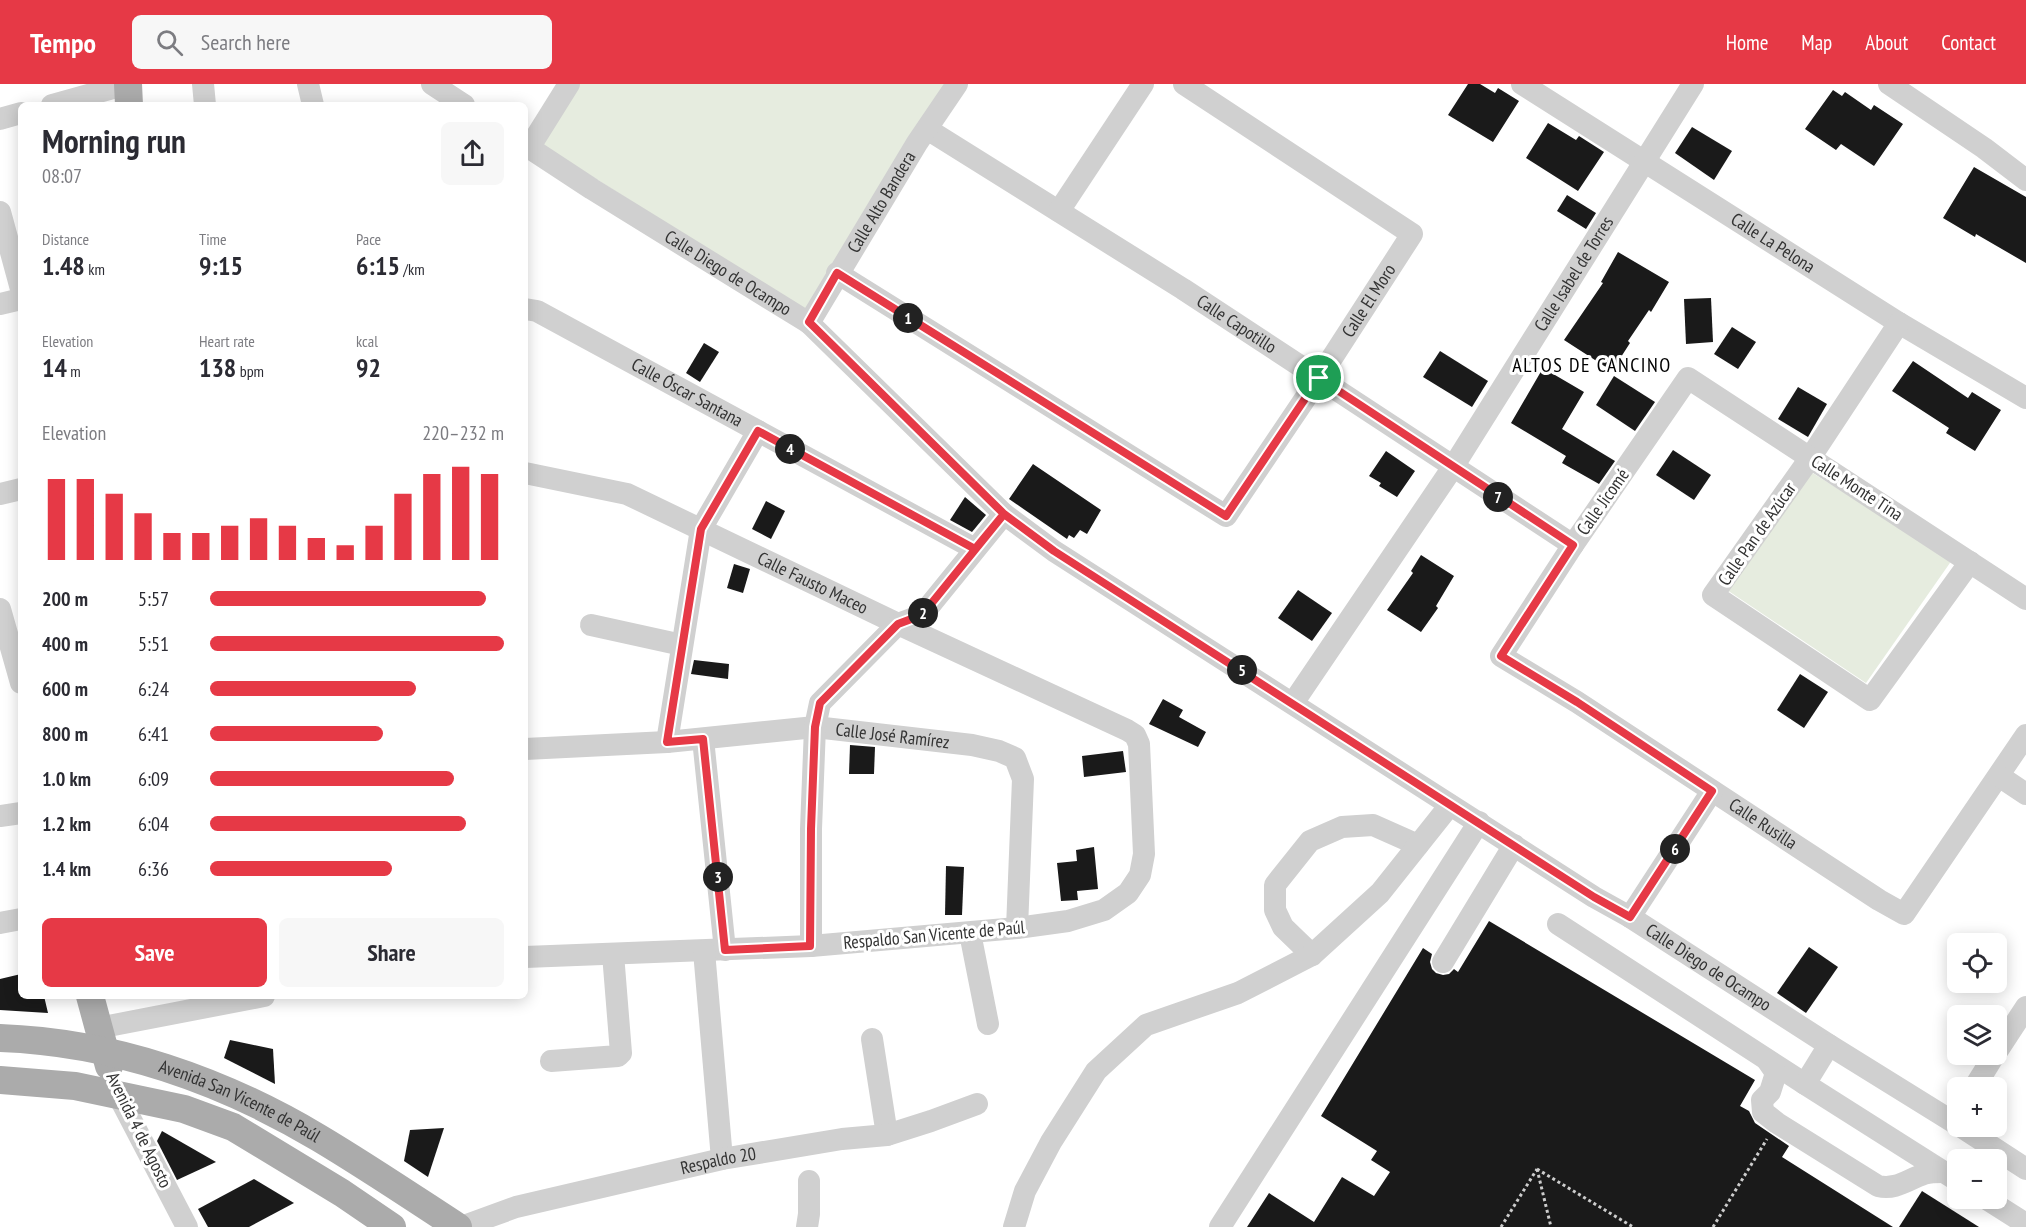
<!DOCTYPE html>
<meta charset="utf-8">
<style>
:root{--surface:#fff;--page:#f7f7f7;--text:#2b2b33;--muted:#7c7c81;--accent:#e63946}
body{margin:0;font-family:"PT Sans Narrow",sans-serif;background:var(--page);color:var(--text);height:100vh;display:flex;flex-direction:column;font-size:22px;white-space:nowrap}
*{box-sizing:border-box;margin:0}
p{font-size:20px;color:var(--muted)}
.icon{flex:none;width:33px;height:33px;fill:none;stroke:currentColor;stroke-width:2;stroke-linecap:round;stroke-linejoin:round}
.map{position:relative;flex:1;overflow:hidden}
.sheet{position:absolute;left:18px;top:18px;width:510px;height:897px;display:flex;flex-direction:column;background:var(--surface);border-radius:9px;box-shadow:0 3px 15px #0003}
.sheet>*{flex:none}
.tools{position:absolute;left:1947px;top:849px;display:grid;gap:12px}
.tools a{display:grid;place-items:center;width:60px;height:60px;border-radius:9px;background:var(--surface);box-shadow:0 3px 15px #0003;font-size:30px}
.pin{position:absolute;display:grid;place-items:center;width:51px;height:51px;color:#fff;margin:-26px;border:3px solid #fff;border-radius:50%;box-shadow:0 2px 6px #0007}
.km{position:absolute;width:30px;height:30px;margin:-15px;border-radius:50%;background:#222;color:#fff;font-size:16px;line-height:30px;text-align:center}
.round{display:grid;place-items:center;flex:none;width:63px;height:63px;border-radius:9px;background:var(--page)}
.summary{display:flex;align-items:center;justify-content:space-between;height:102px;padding:0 24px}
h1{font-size:33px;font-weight:800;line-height:45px}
.stats{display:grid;grid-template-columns:repeat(3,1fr);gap:9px;height:102px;padding:6px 24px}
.stats div{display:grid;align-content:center}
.stats b{font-size:26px;font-weight:800}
.stats small{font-size:16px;font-weight:400}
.stats p{font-size:16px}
.chart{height:168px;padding:12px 24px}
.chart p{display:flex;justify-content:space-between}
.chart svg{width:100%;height:108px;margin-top:6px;stroke:var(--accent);stroke-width:6}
.action{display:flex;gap:12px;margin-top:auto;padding:12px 24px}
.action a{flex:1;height:69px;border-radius:9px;background:var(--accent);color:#fff;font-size:24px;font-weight:800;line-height:69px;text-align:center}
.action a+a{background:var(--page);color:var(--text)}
ul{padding:0 24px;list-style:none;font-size:20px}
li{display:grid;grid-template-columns:96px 72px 1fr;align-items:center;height:45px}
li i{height:15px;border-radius:8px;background:var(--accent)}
header{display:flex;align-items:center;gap:36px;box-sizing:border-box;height:84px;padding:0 30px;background:var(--accent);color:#fff}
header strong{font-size:28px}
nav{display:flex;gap:33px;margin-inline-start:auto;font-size:21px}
.search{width:420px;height:54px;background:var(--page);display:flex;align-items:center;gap:15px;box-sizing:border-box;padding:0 21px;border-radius:9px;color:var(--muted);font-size:22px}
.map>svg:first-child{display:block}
.green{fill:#e6ecdf}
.building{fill:#1a1a1a}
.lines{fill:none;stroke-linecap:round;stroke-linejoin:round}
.path{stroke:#cdcdcd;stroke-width:3;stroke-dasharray:3 3;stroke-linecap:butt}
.minor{stroke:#d0d0d0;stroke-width:22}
.major{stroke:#ababab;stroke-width:28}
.route-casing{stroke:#fff;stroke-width:12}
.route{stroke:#e63946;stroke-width:8}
.labels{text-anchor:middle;stroke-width:6;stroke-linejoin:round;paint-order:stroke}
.street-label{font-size:18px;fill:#333;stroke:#fff}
.neighbourhood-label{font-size:20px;letter-spacing:1.5px;fill:#000;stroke:#fff}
</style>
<header>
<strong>Tempo</strong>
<div class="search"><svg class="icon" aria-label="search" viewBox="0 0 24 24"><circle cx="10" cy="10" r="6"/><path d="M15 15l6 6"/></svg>Search here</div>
<nav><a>Home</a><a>Map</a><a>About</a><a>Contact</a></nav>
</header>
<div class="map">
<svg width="2026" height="1143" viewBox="0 0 2026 1143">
<rect width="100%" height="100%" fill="#fff"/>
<g class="green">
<polygon points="576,0 948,0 809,229 539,59"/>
<polygon points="1811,388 1952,476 1866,599 1727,506"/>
</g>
<g class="building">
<polygon points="1468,0 1480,0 1495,9 1498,4 1519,17 1493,58 1448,31"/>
<polygon points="1833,6 1842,12 1845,8 1871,26 1874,21 1903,40 1874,82 1841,60 1836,66 1805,45"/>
<polygon points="1548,39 1576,56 1579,52 1604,68 1578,107 1526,74"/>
<polygon points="1692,43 1732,67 1714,96 1675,69"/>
<polygon points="1974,83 2026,113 2026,179 1976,150 1975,153 1943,134"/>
<polygon points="1567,111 1596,129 1586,145 1557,127"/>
<polygon points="1618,168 1669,198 1651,228 1649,226 1628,257 1630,259 1612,287 1564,256 1603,199 1601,198"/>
<polygon points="1711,214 1713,258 1686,260 1684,215"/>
<polygon points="1732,243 1756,258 1738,285 1714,270"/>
<polygon points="704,259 719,268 700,298 686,289"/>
<polygon points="1440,267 1488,297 1472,323 1423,293"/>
<polygon points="1913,277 1968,314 1972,308 2001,326 1975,367 1946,349 1949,344 1892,307"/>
<polygon points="1543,284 1584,308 1562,345 1615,377 1599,400 1562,379 1566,372 1511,339"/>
<polygon points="1614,292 1655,318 1635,347 1596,321"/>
<polygon points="1798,303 1827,320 1808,353 1778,335"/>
<polygon points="1673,366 1711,391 1694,416 1656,391"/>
<polygon points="1386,367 1415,387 1397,413 1379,402 1381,399 1369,392"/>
<polygon points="1033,380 1101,426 1087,450 1080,446 1074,454 1069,451 1067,455 1009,415"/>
<polygon points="965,413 986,431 972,448 950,436"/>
<polygon points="766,417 785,427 771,455 752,445"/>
<polygon points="1421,471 1454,492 1436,522 1438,524 1421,548 1387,526 1413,489 1411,487"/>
<polygon points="734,480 750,485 743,509 727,504"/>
<polygon points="1298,506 1332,529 1312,557 1278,534"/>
<polygon points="694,576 729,580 728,595 691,590"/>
<polygon points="1800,590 1828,608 1804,644 1777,626"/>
<polygon points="1163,615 1183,626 1179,633 1206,648 1198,663 1149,640"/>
<polygon points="850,661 875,663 874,690 849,690"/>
<polygon points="1123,667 1126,688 1084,693 1082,672"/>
<polygon points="1094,763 1098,805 1077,807 1078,816 1061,817 1057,779 1077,777 1076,766"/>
<polygon points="946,782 964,783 962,831 945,831"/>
<polygon points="1489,837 1755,996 1740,1022 1749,1027 1755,1039 1789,1062 1782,1073 1893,1143 1247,1143 1269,1109 1314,1138 1342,1093 1374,1112 1390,1088 1371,1076 1377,1067 1321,1032 1423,864 1432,870 1430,878 1432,885 1436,889 1443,891 1449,890 1454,885 1458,888"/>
<polygon points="1809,863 1838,883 1806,929 1777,909"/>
<polygon points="21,890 21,912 44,912 48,929 0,926 0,895"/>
<polygon points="230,956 273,965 275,1000 224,974"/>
<polygon points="444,1044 428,1093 404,1077 410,1046"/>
<polygon points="162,1047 216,1078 177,1096 157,1057"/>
<polygon points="254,1095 294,1119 249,1143 208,1143 198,1125"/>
<polygon points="1922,1107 1979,1143 1899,1143"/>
</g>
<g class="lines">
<g class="path">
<polyline points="1537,1085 1633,1143"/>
<polyline points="1537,1085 1551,1143"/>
<polyline points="1501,1143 1537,1085"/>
<polyline points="1713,1143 1767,1055"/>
</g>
<g class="minor">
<polyline points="203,0 205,21"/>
<polyline points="308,0 313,21"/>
<polyline points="432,0 464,21"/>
<path id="s1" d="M 1522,0 L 1899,239 L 2026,314"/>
<polyline points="1889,0 1984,64 2026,96"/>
<polyline points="52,21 128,0"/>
<polyline points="0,35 21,29"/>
<path id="s2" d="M 927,45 L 1183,205 L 1573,461"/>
<path id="s3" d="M 525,61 L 592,105 L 809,239 L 1004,430 L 1054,467 L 1594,813 L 1630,833 L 1829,961 L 1958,1041"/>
<polyline points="529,64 569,0"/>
<polyline points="1059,127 1143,0"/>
<polyline points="0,128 21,205"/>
<path id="s4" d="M 837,189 L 1226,432 L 1319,294 L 1412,150 L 1184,0"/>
<polyline points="0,220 21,215"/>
<path id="s5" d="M 525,225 L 537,227 L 975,465"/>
<path id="s6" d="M 809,239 L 917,59 L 957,0"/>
<polyline points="1899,239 1810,374 1713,511 1870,616 1970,478"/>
<path id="s7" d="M 525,389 L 627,410 L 898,540 L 1127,646 L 1135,651 L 1139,660 L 1144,770 L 1140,791 L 1128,809 L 1104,826 L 1068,837 L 1017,844 L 811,862 L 525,873"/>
<polyline points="0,410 21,405"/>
<path id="s8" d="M 2026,515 L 1688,294 L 1573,461 L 1501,572 L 1577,618 L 1879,816 L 1904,830 L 2026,651"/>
<polyline points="0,525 21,599"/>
<polyline points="591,541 682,561"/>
<path id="s9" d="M 1293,619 L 1453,383 L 1693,0"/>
<polyline points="703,655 725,866"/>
<polyline points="667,658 701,445 758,347"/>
<path id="s10" d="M 525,665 L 667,658 L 815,643 L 972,661 L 999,667 L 1015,674 L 1023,695 L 1017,844"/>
<polyline points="1999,692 2026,710"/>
<polyline points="0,732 21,729"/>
<polyline points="1630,833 1712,707"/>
<polyline points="0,839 21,835"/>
<polyline points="1558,840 1805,1000"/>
<polyline points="970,849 988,940"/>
<polyline points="811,862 811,745 815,643 820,619 898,540 922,531 1004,430"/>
<polyline points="704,867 722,1075"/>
<polyline points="1312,871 1283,843 1275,826 1275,801 1310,757 1342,743 1373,741 1418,761"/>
<polyline points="1443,878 1514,761"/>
<polyline points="98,944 264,912"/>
<polyline points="872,955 887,1051"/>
<polyline points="1829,961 1805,1000 1958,1097"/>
<polyline points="1996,969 2026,923"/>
<path d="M 1767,976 L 1776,989 L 1770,1008 L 1762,1016 L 1763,1028 L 1777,1039 L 1878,1102 C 1896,1106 1907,1096 1924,1090 C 1930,1088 1937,1088 1943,1088"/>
<polyline points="551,977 618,972 621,969 613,870"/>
<polyline points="1974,1004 1995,970"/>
<polyline points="117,1009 187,1143"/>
<polyline points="1960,1042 2026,1085"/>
<polyline points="1985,1114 2026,1140"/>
<path id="s11" d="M 461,1143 L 516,1123 L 722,1075 L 842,1055 L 887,1051 L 931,1037 L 977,1020"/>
<polyline points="807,1143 809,1130 809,1097"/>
<polyline points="1014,1143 1025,1107 1051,1058 1096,987 1146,941 1238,909 1312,871 1380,809 1450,721"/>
<polyline points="1220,1143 1479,738"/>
</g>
<g class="major">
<polyline points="128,0 129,21"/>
<polyline points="90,912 109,982"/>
<path id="s12" d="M 0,954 C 113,958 222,996 319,1054 C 366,1082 412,1113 458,1143"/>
<polyline points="0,996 75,1002 184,1025 233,1043 342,1109 392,1143"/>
</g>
</g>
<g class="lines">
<g class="route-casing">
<polyline id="route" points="1319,294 1226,432 837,189 809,238 1004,430 922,531 898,540 820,619 815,643 811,745 810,862 725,866 703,655 667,658 701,445 758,347 975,465 1004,430 1054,467 1594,813 1630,833 1712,707 1577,618 1501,572 1573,461 1319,294"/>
</g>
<use href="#route" class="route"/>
</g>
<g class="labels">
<g class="street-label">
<text dy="6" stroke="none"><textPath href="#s6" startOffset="141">Calle Alto Bandera</textPath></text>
<text dy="6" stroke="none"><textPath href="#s1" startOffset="297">Calle La Pelona</textPath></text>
<text dy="6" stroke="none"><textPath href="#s3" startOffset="240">Calle Diego de Ocampo</textPath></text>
<text dy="6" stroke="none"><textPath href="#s9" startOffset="513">Calle Isabel de Torres</textPath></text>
<text dy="6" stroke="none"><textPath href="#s4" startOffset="717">Calle El Moro</textPath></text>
<text dy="6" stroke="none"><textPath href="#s2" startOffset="366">Calle Capotillo</textPath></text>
<text dy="6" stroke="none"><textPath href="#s5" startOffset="183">Calle Óscar Santana</textPath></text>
<text transform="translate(1857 404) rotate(33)" y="6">Calle Monte Tina</text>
<text transform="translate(1603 418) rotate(-55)" y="6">Calle Jicomé</text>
<text transform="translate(1757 450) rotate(-55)" y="6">Calle Pan de Azúcar</text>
<text dy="6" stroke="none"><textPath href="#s7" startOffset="310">Calle Fausto Maceo</textPath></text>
<text dy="6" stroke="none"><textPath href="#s10" startOffset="369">Calle José Ramírez</textPath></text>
<text dy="6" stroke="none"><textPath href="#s8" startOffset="1050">Calle Rusilla</textPath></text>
<text transform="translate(934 851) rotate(-5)" y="6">Respaldo San Vicente de Paúl</text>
<text dy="6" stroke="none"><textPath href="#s3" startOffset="1446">Calle Diego de Ocampo</textPath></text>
<text dy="6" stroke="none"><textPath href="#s12" startOffset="250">Avenida San Vicente de Paúl</textPath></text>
<text transform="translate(139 1046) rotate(64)" y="6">Avenida 4 de Agosto</text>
<text dy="6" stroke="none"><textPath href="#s11" startOffset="266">Respaldo 20</textPath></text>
</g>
<g class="neighbourhood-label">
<text x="1592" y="288">ALTOS DE CANCINO</text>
</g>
</g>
</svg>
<div class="tools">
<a><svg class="icon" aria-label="locate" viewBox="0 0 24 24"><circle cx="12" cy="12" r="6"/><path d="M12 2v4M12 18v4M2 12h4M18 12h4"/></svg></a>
<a><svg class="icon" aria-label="layers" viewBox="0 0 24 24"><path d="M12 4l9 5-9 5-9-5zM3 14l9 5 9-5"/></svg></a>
<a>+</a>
<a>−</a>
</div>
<div class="pin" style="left:1319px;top:294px;background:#1e9e55"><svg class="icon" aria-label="arrive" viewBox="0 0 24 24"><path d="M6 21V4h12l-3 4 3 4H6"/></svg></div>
<b class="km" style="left:908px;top:234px">1</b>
<b class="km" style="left:923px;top:529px">2</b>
<b class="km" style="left:718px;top:793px">3</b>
<b class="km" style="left:790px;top:365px">4</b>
<b class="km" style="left:1242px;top:586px">5</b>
<b class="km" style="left:1675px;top:765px">6</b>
<b class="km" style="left:1498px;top:413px">7</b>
<section class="sheet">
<div class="summary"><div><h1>Morning run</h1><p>08:07</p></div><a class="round"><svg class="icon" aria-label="share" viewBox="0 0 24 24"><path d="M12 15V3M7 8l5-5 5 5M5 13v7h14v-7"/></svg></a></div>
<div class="stats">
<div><p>Distance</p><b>1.48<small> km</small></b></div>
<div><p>Time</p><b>9:15</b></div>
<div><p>Pace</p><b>6:15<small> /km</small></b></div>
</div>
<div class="stats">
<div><p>Elevation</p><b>14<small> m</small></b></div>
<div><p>Heart rate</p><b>138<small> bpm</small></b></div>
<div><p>kcal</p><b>92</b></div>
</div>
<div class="chart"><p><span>Elevation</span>220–232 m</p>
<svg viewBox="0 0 160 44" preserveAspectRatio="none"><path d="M5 44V11M15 44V11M25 44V17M35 44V25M45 44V33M55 44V33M65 44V30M75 44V27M85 44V30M95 44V35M105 44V38M115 44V30M125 44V17M135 44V9M145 44V6M155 44V9"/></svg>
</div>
<ul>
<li><b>200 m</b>5:57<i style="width:94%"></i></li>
<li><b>400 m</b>5:51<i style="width:100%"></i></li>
<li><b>600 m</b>6:24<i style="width:70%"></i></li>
<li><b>800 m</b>6:41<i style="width:59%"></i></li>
<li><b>1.0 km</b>6:09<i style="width:83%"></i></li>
<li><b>1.2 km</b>6:04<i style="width:87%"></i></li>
<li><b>1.4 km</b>6:36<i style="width:62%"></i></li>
</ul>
<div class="action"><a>Save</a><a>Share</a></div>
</section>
</div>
